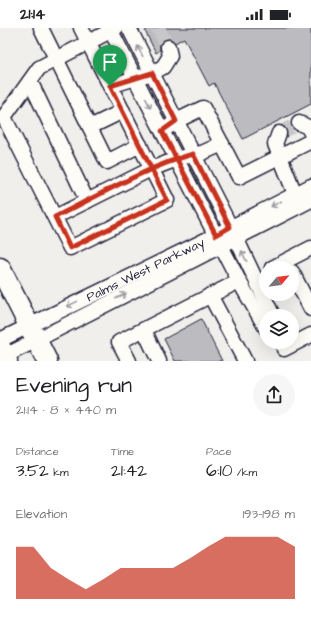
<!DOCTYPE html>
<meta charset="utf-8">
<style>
:root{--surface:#fff;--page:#f6f6f6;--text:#202124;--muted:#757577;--accent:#c8321e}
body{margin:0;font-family:"Architects Daughter",sans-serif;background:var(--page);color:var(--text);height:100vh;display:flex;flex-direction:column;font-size:15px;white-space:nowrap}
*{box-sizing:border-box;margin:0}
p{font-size:13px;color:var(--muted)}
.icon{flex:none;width:22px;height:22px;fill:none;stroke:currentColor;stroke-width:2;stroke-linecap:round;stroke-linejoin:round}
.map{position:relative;height:333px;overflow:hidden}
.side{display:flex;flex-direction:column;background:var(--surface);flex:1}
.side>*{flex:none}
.needle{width:26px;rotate:61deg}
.controls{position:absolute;left:259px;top:233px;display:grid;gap:8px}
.controls a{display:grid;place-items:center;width:40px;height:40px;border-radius:50%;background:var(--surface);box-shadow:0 4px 16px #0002;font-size:20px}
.pin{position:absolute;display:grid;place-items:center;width:34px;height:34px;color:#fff;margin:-41px -17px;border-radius:50% 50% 50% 0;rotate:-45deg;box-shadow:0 0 4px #0007}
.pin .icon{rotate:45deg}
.round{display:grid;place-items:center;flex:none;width:42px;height:42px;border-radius:21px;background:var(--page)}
.head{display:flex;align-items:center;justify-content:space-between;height:68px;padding:0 16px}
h1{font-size:22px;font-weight:600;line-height:30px}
.figures{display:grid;grid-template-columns:repeat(3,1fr);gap:6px;height:68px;padding:4px 16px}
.figures div{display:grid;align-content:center}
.figures b{font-size:17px;font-weight:600}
.figures small{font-size:11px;font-weight:400}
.figures p{font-size:11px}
.chart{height:112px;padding:8px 16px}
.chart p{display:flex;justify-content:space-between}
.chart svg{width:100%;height:72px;margin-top:4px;fill:var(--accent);opacity:.7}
.status{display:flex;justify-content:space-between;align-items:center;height:28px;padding:0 20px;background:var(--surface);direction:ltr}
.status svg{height:11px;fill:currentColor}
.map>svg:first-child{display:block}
.building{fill:#bcbcc0;stroke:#22223b}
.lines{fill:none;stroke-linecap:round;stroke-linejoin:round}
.minor-tunnel{stroke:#c7c6c9;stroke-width:14;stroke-dasharray:14 7;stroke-linecap:butt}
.minor-casing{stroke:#22223b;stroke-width:17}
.highway-casing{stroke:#22223b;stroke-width:23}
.minor{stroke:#fdfcf7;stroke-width:14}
.highway{stroke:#fdfcf7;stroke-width:20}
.oneway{stroke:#9a9aa2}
.route-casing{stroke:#fff;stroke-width:8}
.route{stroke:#c8321e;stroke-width:5}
.labels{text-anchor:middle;stroke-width:3;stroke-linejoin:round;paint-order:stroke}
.street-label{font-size:13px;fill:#22223b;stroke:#fdfcf7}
</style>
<div class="status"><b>21:14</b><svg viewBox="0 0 49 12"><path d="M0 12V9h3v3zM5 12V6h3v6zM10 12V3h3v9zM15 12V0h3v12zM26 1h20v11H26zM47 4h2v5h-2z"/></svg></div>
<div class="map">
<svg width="311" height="333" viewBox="0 0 311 333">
<rect width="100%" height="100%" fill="#f0efec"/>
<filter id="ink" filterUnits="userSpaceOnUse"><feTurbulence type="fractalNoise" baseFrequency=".025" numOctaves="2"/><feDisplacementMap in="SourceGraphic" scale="8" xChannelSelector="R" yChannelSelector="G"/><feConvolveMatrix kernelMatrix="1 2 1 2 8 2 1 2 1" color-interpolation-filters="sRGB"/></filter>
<g filter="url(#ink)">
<g class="building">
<polygon points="150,0 311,0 311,76 243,111 214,55 209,58 184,10 175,15 171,11 166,11 160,16 160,22 156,25 145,3"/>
<polygon points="201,291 222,333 175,333 164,311"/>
</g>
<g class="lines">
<g class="minor-tunnel">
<polyline points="158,0 168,19"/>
<polyline points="279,105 299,95"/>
</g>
<g class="minor-casing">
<g id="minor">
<polyline points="41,0 107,134 140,117"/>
<path d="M 81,0 C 110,57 138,114 167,172 L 70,220 L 4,89 L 39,40 L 116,0"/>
<polyline points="129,0 236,210 273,288"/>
<polyline points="111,3 239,253 266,300"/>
<polyline points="30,53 87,173"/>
<polyline points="110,58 152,45 163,39 170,28 168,19"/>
<polyline points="299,95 308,99 311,105"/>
<polyline points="170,98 176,93 203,80 239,149 311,113"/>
<polyline points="90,99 123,83"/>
<polyline points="279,105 275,116 295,166"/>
<polyline points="55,189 151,141 177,131 193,126 202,125 222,116"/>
<polyline points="272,240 311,220"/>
<polyline points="292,244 311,281"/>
<polyline points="210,267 245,333"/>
<polyline points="144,302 159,333"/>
<polyline points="0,312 216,207 311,158"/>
<polyline points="284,321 311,307"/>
<polyline points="5,328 311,172"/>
<polyline points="129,333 119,314 239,253"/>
</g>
</g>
<g class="highway-casing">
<g id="highway">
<polyline points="0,240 47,333"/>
<polyline points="0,319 7,333"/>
</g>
</g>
<use href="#minor" class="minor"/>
<use href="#highway" class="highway"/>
</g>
<defs><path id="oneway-shaft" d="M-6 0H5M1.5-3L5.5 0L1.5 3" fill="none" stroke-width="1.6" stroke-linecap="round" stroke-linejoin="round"/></defs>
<g class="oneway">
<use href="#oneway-shaft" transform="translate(140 23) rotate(-117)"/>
<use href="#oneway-shaft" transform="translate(148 75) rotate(63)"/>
<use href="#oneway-shaft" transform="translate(276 176) rotate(153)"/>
<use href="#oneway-shaft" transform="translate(244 228) rotate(-116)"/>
<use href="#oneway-shaft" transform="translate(121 268) rotate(-27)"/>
<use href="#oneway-shaft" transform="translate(72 276) rotate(154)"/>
</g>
</g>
<g class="lines" filter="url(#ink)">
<g class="route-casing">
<path id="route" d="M 110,58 C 129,96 148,134 167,172 L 70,220 L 55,189 C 100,167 144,140 193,126 L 230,199 L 216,207 L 162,103 L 176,93 L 152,45 L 110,58"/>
</g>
<use href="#route" class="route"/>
</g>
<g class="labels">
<g class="street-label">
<text transform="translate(145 241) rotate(-26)" y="5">Palms West Parkway</text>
</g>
</g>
</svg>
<div class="controls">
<a><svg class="needle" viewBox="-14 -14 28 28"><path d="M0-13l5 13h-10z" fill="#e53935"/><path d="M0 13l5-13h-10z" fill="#757577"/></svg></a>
<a><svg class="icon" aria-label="layers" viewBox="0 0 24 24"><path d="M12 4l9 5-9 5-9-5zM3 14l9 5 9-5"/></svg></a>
</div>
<div class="pin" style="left:110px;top:58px;background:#1e9e55"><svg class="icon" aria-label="arrive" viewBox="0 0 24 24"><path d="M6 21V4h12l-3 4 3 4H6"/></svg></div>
</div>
<section class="side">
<div class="head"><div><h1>Evening run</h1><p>21:14 · 8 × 440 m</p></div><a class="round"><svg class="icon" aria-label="share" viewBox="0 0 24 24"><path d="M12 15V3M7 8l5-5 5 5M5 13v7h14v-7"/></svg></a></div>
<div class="figures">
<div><p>Distance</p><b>3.52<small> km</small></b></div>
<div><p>Time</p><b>21:42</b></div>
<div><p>Pace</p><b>6:10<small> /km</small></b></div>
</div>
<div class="chart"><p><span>Elevation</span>193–198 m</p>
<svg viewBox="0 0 160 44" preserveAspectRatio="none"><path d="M0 44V12L10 12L20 25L30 32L40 38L50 32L60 25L70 25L80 25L90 25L100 19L110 12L120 6L130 6L140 6L150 6L160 12V44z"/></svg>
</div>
</section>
